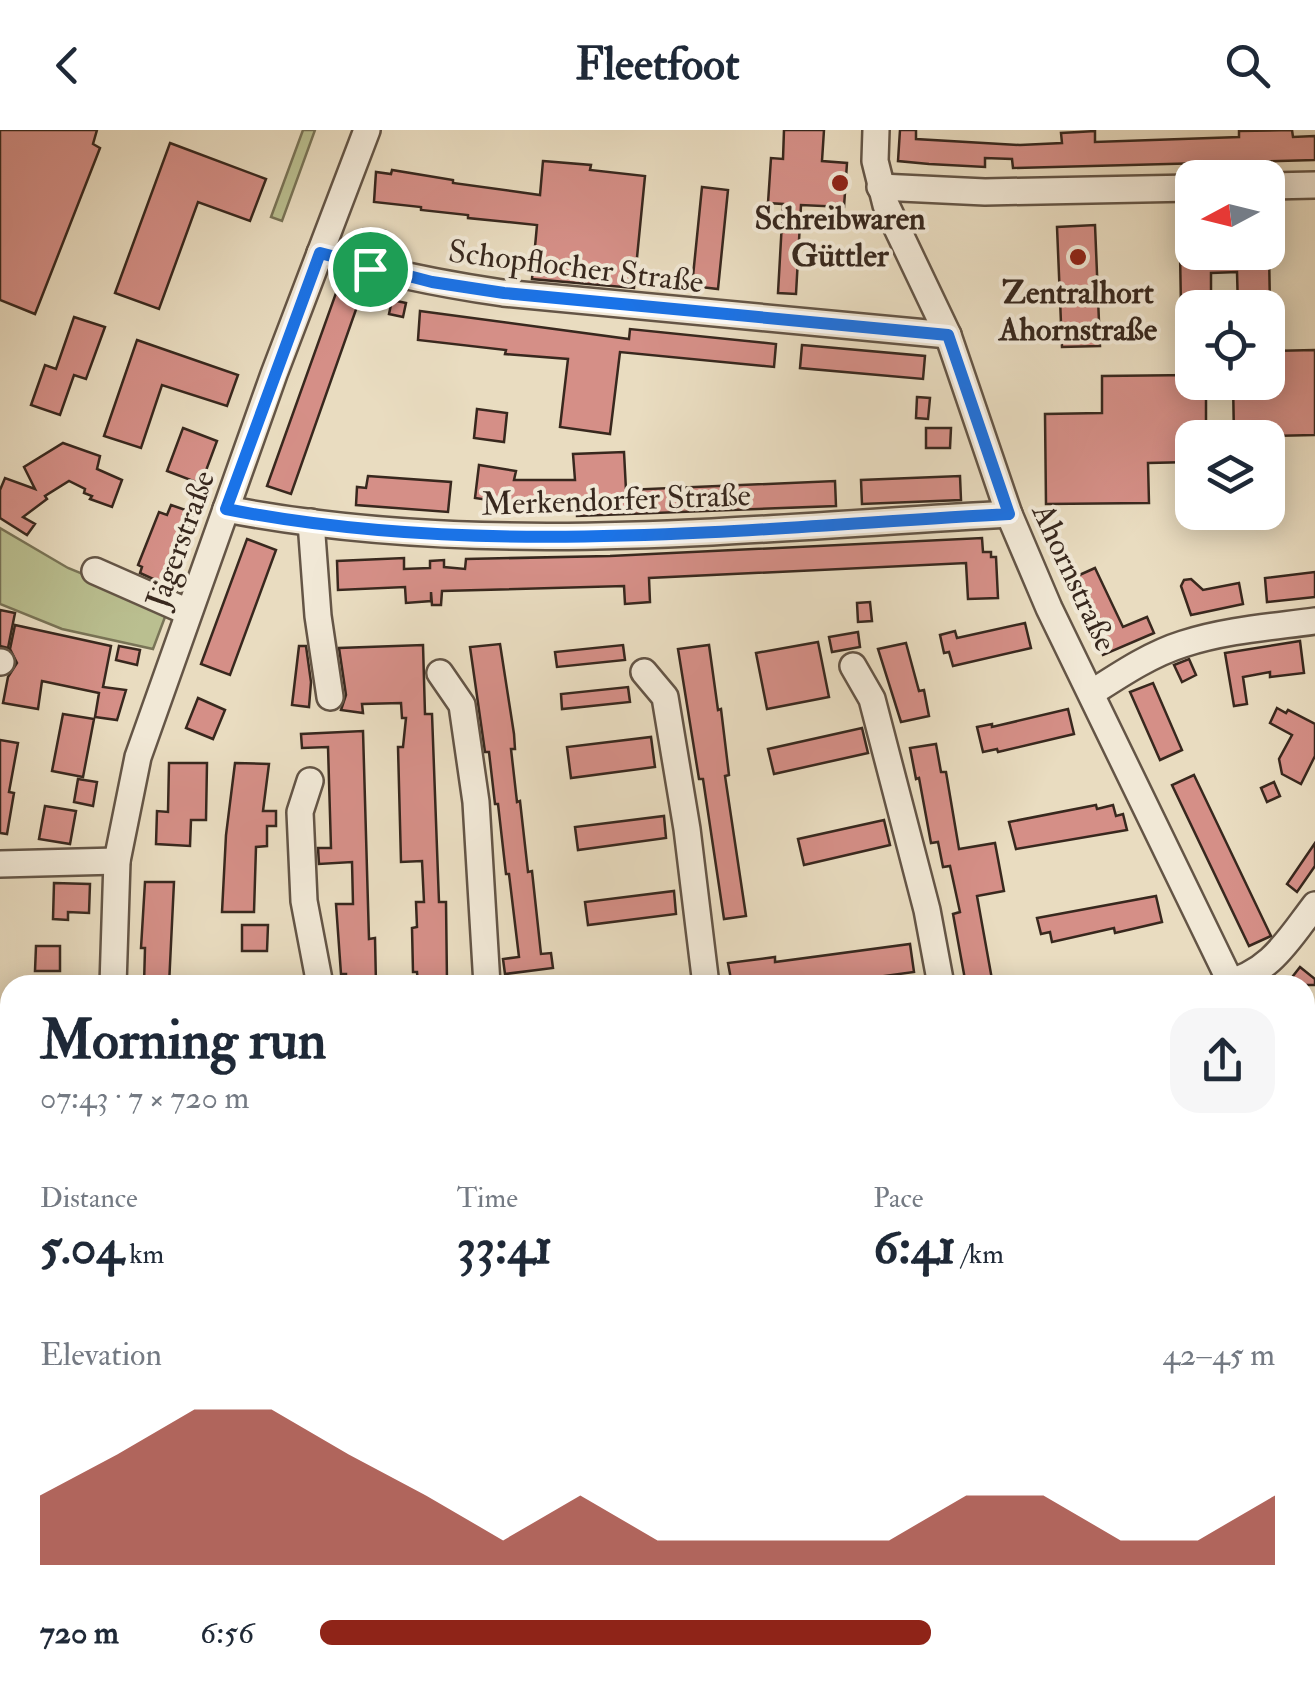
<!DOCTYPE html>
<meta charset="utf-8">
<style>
:root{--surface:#fff;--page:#f6f6f7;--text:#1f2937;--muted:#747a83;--accent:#8f2418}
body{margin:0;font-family:"IM FELL Double Pica",serif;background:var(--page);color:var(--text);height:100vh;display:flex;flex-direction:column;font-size:38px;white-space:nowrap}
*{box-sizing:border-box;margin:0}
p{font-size:32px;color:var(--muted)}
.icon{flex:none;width:55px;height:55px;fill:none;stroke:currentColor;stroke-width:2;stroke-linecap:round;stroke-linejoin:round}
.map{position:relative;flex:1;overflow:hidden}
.details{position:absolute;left:0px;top:845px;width:1315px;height:718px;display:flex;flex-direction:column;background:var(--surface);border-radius:30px 30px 0 0;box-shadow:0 5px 25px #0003}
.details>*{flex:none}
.needle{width:65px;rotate:263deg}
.tools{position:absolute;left:1175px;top:30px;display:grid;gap:20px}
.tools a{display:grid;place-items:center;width:110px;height:110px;border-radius:20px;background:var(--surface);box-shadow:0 5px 25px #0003;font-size:50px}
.pin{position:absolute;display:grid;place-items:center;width:85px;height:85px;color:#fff;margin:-42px;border:5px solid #fff;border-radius:50%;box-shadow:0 2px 10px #0007}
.round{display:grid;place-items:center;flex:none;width:105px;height:105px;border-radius:30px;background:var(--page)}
.summary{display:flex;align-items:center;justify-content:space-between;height:170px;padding:0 40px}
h1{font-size:55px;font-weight:700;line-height:75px}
.figures{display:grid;grid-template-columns:repeat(3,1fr);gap:15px;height:170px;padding:10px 40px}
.figures div{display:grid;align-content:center}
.figures b{font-size:50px;font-weight:700}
.figures small{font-size:28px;font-weight:400}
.figures p{font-size:28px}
.chart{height:280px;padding:20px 40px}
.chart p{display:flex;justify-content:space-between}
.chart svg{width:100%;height:180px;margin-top:10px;fill:var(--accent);opacity:.7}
ul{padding:0 40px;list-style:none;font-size:32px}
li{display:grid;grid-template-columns:160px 120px 1fr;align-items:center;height:75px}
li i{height:25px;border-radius:12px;background:var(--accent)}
header{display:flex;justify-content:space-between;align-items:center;height:130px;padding:0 40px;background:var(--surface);font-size:45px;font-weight:700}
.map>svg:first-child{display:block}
.green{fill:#babf90;stroke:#797457;stroke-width:2.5}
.building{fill:#d58f87;stroke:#38281e;stroke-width:2.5}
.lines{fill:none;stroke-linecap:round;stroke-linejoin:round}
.minor-casing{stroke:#645546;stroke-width:30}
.major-casing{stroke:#38281e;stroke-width:38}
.minor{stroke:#f1e8d6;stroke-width:25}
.major{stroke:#e4be80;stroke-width:32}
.route-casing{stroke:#fff;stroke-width:20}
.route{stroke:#1a73e8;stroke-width:12}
.poi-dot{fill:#8f2418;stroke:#f1e8d6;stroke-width:4}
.labels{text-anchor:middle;stroke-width:8;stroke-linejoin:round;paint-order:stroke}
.poi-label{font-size:32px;font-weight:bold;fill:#38281e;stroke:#f1e8d6}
.street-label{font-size:32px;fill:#38281e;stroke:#f1e8d6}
</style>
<header><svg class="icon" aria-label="back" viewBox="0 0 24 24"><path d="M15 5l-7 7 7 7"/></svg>Fleetfoot<svg class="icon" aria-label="search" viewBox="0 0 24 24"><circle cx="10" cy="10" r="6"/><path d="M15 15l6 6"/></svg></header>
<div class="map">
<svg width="1315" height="1561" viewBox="0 0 1315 1561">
<rect width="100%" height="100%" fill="#e9dcc0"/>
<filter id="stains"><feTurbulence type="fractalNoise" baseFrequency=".002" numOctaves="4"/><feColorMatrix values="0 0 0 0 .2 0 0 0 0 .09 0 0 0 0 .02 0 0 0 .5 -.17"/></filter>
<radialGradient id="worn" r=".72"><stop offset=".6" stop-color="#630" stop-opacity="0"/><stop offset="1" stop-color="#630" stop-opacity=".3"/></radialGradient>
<g class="green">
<polygon points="303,0 315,0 282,91 271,87"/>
<polygon points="0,398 68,438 168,479 153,519 62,499 0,474"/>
<polygon points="0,1213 10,1217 10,1277 0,1272"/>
<rect x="0" y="1444" width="10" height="85"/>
</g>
<g class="building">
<polygon points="0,0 97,0 93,14 100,18 35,184 0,170"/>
<polygon points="784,0 824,0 822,31 847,33 844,77 801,75 796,164 778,163 783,74 768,73 771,28 783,29"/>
<polygon points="900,0 916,0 916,9 1020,15 1062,13 1061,3 1079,2 1095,1 1095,12 1239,7 1239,1 1292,0 1293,7 1315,6 1315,30 1013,38 1012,29 985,28 985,37 929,34 898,31"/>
<polygon points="170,13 266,49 250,91 198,72 159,179 115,163"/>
<polygon points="543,31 591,35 590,40 645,46 634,158 532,149 537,95 468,88 468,85 421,80 421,77 374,72 376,42 391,44 392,40 453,50 453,53 540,65"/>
<polygon points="702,57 728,60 718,159 692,156"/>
<polygon points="1095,95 1100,216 1062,217 1057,97"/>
<polygon points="363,99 385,101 383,119 361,118"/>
<polygon points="1180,122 1269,122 1270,178 1238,178 1237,142 1211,143 1211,178 1181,178"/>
<polygon points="336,163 359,171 291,364 267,356"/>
<polygon points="392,170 406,173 403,187 389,184"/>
<polygon points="420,181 629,209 630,199 776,214 774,237 620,222 610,304 560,297 568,229 505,224 506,220 418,210"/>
<polygon points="74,187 105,197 86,249 74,245 60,285 31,275 45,235 56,239"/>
<polygon points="137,210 238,245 227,276 162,255 141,318 104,306"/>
<polygon points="802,215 925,226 923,249 800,238"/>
<polygon points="1315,220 1315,305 1234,307 1233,252 1268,252 1268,221"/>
<polygon points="1192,245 1192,252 1206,252 1206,308 1192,308 1192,332 1148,333 1149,373 1046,374 1045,284 1102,283 1102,246"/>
<polygon points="917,267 930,268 928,289 916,288"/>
<polygon points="477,279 507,283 504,312 474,308"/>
<polygon points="183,298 217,311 201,354 167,341"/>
<polygon points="926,298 951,298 950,318 926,318"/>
<polygon points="63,313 100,326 97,339 122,350 112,377 90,369 92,366 84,363 85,359 69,351 45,366 47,369 23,387 35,394 27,405 0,388 0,360 5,348 35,359 24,337"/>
<polygon points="624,322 626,360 835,351 836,376 577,386 576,375 522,375 475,368 479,335 516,341 514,350 575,350 573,324"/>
<polygon points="368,346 451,352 448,382 356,375 357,357 366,358"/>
<polygon points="960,346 961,370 862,374 861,350"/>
<polygon points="171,375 194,383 162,453 140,443 142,437 138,435 159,382 167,385"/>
<polygon points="982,408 983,422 991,422 991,427 996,427 998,468 968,469 966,433 649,448 650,472 625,474 624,456 442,461 441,475 432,475 431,462 431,471 406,473 405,457 338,460 337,431 404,428 404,439 430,438 430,431 444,430 444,437 465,439 466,429 610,426"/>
<polygon points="247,409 276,420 230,545 201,534"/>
<polygon points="1095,438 1123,497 1147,487 1154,503 1103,525 1093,504 1099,502 1075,447"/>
<polygon points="1315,442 1315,467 1267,472 1265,448"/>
<polygon points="1191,449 1203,460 1239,453 1243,474 1191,485 1181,456 1184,450"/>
<polygon points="870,472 872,491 858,492 857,473"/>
<polygon points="0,480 15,483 8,518 0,516"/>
<polygon points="1025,493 1031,518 953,536 949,522 944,523 940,505 955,501 957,508"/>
<polygon points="15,495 111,516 103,557 126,560 117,590 95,587 99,563 42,551 38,579 3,573 8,547 17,533 10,519"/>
<polygon points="858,502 860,517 832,522 829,507"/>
<polygon points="1300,511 1304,543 1270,547 1270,542 1243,547 1247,574 1234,576 1225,523"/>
<polygon points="818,512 829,567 767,579 756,523"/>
<polygon points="906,513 919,561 924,560 929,586 901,592 878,519"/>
<polygon points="500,514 514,604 515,619 511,619 517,672 520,671 528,742 532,741 541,824 551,823 553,838 505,844 503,829 519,827 509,744 506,744 498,674 495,674 489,622 485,622 470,517"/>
<polygon points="423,515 425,584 432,584 439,772 446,772 447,852 438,855 418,855 417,842 413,842 412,798 417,797 416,772 424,772 422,731 401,732 398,617 403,617 406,588 402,588 401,573 362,574 363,583 341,580 346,565 339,518"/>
<polygon points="623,515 625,530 557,537 555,522"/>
<polygon points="709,515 718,580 721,579 729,645 725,646 746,786 724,789 703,649 699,649 678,519"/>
<polygon points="119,516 140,520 137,535 116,530"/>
<polygon points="299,516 306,516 311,552 309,577 292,575"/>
<polygon points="1189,529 1196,545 1182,552 1174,535"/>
<polygon points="1153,553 1182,620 1160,630 1130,562"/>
<polygon points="628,557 630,572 562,579 561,564"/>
<polygon points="198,568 225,580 213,609 186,598"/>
<polygon points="1277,578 1286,583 1288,580 1315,594 1315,626 1301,654 1282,644 1279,629 1292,605 1270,593"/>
<polygon points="1068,579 1074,604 998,622 997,619 983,622 977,597 992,594 992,597"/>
<polygon points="63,584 94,589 83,647 52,641"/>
<polygon points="862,598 868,623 774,644 768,619"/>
<polygon points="363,601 369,809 375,808 376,854 346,855 346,844 341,844 336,774 353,774 352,732 319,734 318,718 331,718 328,617 302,618 301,604"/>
<polygon points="651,607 655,637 571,648 567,617"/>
<polygon points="0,610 18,613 9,662 14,663 7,704 0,703"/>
<polygon points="936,614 941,642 946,642 959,719 995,713 1004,761 977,766 993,855 966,855 953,784 960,782 950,736 943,737 938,712 931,713 919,648 916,649 910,618"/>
<polygon points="169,633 207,633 206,690 191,690 190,716 156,714 157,681 168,682"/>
<polygon points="235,633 269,634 263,681 276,681 276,696 267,696 267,716 256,717 254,782 222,782 226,705"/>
<polygon points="1194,645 1271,806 1249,816 1172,655"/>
<polygon points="78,649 97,652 93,676 74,672"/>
<polygon points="1274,652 1280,666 1267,672 1261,658"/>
<polygon points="1096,675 1097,679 1113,675 1116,686 1123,684 1127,700 1016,719 1009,692"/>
<polygon points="45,676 76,681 70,714 39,709"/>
<polygon points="664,686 666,708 578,720 575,697"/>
<polygon points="884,690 890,715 804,735 798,709"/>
<polygon points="1315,713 1315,736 1297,762 1287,754"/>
<polygon points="145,752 174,752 169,855 144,855 145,818 141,818"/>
<polygon points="54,753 90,754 89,783 68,782 68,790 53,789"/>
<polygon points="674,761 676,784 588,795 585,772"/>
<polygon points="1156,766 1162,792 1115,803 1114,798 1052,812 1050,802 1041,804 1037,788"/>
<polygon points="242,795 268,795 267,821 242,821"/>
<polygon points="910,814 914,842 819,855 732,855 728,833 775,827 775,832"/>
<polygon points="36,816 60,816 60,841 35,841"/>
<polygon points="1300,837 1315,849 1315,855 1286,855"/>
</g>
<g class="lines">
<g class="minor-casing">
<g id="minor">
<polyline points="876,0 875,31 886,75 948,205 1009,384 1049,478 1232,855"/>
<polyline points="1268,56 1315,55"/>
<polyline points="880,57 985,62 1192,58"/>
<path d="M 320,123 C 380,142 441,154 503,163 L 948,205"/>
<path d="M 226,379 C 484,429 749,398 1009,384"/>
<polyline points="311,392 318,486 330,567"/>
<polyline points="95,441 188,482"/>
<polyline points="0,532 1,532"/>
<polyline points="853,536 872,569 927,780 941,855"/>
<polyline points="644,542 665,567 687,699 706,855"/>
<polyline points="440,543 462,575 476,672 487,855"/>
<path d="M 1093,562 C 1121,544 1151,524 1183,514 C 1226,500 1271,497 1315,491"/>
<polyline points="310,651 300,682 304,771 320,855"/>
<polyline points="0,734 117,731"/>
<polyline points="113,855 117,731 138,627 274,244 367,0"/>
<path d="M 1222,855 C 1271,842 1286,813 1315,775"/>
<polyline points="1305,1019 1315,1041"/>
<polyline points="1305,1545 1315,1539"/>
<polyline points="110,1552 110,1561"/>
<polyline points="341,1552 341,1561"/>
<polyline points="1060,1552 1061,1561"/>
<polyline points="1280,1561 1293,1552"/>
</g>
</g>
<g class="major-casing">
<g id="major">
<polyline points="1305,1180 1315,1175"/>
<polyline points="1305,1220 1315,1216"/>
<polyline points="0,1300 10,1304"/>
<polyline points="0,1333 10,1337"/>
<polyline points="530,1561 550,1552"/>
</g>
</g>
<use href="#minor" class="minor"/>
<use href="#major" class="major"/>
</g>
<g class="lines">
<g class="route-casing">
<path id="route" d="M 320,123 L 432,152 L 504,163 L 948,205 L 1009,384 C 749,398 484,430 226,379 Z"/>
</g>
<use href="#route" class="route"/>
</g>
<g class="poi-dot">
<circle cx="840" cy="53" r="10"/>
<circle cx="1078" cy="127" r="10"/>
</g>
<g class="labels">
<g class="poi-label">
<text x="840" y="99">Schreibwaren<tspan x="840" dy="37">Güttler</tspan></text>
<text x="1078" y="173">Zentralhort<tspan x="1078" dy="37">Ahornstraße</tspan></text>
</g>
<g class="street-label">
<text transform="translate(576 136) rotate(7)" y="11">Schopflocher Straße</text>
<text transform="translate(616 369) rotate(-2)" y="11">Merkendorfer Straße</text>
<text transform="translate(180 409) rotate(-70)" y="11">Jägerstraße</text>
<text transform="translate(1075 447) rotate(65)" y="11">Ahornstraße</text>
</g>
</g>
<rect width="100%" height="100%" filter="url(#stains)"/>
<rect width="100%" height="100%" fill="url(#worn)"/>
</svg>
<div class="tools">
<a><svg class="needle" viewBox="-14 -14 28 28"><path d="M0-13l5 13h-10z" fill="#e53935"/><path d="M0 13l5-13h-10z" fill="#747a83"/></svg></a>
<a><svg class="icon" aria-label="locate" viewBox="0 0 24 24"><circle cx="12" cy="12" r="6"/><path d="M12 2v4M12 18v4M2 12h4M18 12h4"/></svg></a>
<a><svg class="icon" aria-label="layers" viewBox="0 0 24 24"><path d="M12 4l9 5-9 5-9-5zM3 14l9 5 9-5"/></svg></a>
</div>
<div class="pin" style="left:370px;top:139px;background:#1e9e55"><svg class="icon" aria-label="arrive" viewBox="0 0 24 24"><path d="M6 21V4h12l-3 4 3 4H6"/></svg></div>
<section class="details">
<div class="summary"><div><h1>Morning run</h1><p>07:43 · 7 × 720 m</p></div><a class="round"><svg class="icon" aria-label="share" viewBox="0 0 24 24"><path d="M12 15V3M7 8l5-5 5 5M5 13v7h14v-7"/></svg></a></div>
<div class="figures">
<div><p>Distance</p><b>5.04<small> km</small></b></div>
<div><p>Time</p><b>33:41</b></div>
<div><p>Pace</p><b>6:41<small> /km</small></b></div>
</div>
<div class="chart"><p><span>Elevation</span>42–45 m</p>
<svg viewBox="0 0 160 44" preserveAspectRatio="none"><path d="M0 44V27L10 17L20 6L30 6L40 17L50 27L60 38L70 27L80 38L90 38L100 38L110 38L120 27L130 27L140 38L150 38L160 27V44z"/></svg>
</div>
<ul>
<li><b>720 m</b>6:56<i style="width:64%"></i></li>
</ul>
</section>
</div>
